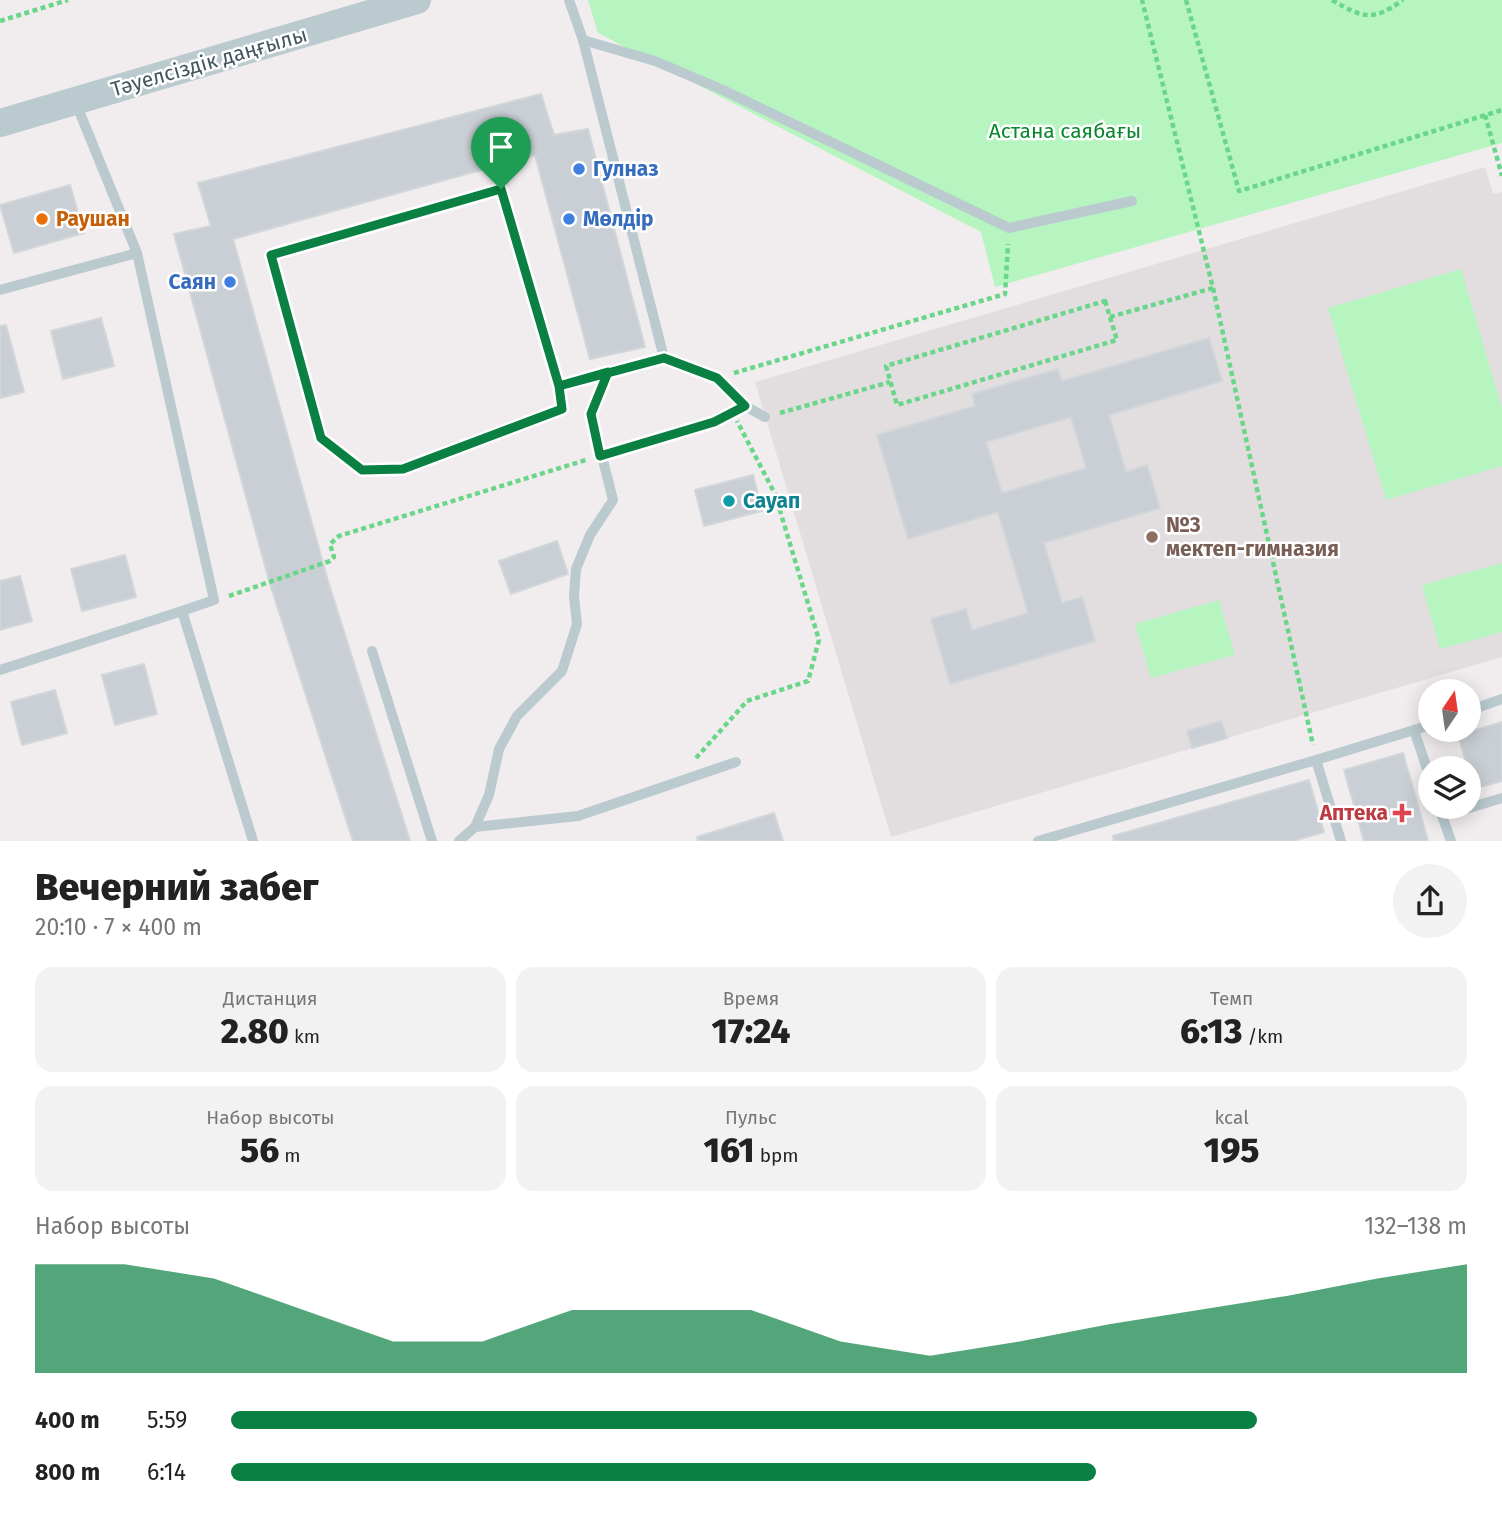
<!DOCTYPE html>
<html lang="ru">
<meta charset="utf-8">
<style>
:root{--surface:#fff;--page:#f2f2f2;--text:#222;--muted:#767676;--accent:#0b8043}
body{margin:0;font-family:"Fira Sans",sans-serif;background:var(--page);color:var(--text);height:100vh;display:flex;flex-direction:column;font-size:26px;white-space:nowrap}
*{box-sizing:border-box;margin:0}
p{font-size:23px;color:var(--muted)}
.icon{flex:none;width:38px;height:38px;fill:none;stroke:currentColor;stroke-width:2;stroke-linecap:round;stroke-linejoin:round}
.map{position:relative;height:841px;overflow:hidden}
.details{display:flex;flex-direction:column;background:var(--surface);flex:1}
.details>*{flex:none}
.needle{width:46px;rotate:13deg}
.controls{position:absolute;left:1418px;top:679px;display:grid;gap:14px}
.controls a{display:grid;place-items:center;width:63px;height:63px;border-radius:50%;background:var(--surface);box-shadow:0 4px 18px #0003;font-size:35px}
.pin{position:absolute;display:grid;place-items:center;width:60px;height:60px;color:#fff;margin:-72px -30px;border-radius:50% 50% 50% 0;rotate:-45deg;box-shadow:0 0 7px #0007}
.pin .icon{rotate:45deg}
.round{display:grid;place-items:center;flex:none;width:74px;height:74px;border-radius:37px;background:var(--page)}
.head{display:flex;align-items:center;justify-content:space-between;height:119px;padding:0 35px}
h1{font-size:38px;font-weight:800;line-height:52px}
.metrics{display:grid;grid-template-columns:repeat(3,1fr);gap:10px;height:119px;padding:7px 35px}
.metrics div{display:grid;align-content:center;border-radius:18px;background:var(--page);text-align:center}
.metrics b{font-size:35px;font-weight:800}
.metrics small{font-size:19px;font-weight:400}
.metrics p{font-size:19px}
.chart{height:196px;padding:14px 35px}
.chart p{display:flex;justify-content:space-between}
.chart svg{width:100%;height:126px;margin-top:7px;fill:var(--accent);opacity:.7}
ul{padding:0 35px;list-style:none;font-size:23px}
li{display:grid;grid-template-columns:112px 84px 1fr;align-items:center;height:52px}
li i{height:18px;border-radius:9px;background:var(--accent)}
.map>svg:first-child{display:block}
.education{fill:#e2dee0}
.green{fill:#b6f4c0}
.building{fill:#c9cfd4;stroke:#d1d6da;stroke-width:2;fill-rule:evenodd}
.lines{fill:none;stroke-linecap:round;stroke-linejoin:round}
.path{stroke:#6ad689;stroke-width:4.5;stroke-dasharray:5 3.5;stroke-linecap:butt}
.service{stroke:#bacacf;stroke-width:10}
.tertiary{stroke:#bacacf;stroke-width:28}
.route-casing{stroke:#fff;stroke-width:14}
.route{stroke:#0b8043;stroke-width:9}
.shop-dot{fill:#3f7fe0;stroke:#fff;stroke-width:2.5}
.food-dot{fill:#e8710a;stroke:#fff;stroke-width:2.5}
.culture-dot{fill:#0f9aa8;stroke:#fff;stroke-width:2.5}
.education-dot{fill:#8d6e63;stroke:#fff;stroke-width:2.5}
.health-dot{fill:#e0444e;stroke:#fff;stroke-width:2.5}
.labels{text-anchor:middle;stroke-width:5;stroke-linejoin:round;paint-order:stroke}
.street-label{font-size:21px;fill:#44575e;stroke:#fff}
.park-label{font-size:21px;fill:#0b882e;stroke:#fff}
.shop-label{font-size:21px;font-weight:bold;fill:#366cbe;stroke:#fff;text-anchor:start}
.food-label{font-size:21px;font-weight:bold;fill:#c56008;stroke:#fff;text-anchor:start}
.culture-label{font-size:21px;font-weight:bold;fill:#0d838f;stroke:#fff;text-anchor:start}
.education-label{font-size:21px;font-weight:bold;fill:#785e54;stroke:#fff;text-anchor:start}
.health-label{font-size:21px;font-weight:bold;fill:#be3a42;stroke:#fff;text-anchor:end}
</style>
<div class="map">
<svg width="1502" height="841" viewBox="0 0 1502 841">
<rect width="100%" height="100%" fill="#f1edee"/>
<polygon class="education" points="1485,167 1493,194 1502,192 1502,657 891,837 755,382"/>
<g class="green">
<polygon points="588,0 1502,0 1502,143 995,287 981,232 598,33"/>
<polygon points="1461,269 1502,408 1502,466 1386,500 1328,308"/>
<polygon points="1502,563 1502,632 1440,649 1422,585"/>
<polygon points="1219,600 1235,655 1151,678 1135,624"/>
</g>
<g class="building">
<polygon points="541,94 554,135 588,129 645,347 590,359 535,155 233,239 328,581 410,841 353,841 270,584 174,234 211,226 198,183"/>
<polygon points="70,185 84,233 14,253 0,205"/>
<polygon points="101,318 114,366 63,379 51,331"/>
<polygon points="6,325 24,392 0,398 0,326"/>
<path d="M 1209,338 L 1222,381 L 1109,415 L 1126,472 L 1147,465 L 1160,508 L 1044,543 L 1062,603 L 1082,597 L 1095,641 L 950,684 L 931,619 L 966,609 L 972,630 L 1028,613 L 998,512 L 908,539 L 877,435 L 975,406 L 972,394 L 1058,369 L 1062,381 ZM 1071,417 L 1086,468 L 1002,493 L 986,442 Z"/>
<polygon points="753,475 762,511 704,526 695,490"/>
<polygon points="557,541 568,574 511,594 499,561"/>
<polygon points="125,555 136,597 82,611 71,569"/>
<polygon points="20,576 32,621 0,630 0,581"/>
<polygon points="144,664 157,714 115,725 102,675"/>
<polygon points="55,690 67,733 22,745 11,702"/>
<polygon points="1221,721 1227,738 1192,748 1187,731"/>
<polygon points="1502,722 1502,781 1474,789 1458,735"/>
<polygon points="1403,753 1428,841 1364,841 1344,770"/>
<polygon points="1309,780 1324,832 1293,841 1114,841 1113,836"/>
<polygon points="774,813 783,841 698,841 697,837"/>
</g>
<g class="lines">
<g class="path">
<polyline points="1186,0 1239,191 1502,110"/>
<path d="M 1332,0 C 1363,18 1372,22 1403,0"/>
<polyline points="0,21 68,0"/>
<polyline points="1485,115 1502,176"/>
<polyline points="1213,288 1313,745"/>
<polygon points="1105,301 1117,340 897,405 886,366"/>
<polyline points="1110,317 1213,288 1142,0"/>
<polyline points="734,373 1005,294 1008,244"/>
<polyline points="780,413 890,382"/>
<polyline points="618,451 733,414"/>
<polyline points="229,596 330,561 334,557 330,544 339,536 586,460"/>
<polyline points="696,758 747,701 808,681 819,640 775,494 737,421"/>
</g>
<g class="service">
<polyline points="569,0 583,40 664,358 717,378 745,406 765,417"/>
<polyline points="583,40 655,61 723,90 1009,228 1132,201"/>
<polyline points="75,101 137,253"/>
<polygon points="501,189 559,386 562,409 403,469 362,470 321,438 271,255"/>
<polyline points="0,290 137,253 214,600 182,611"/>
<polyline points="559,386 664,358"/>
<polyline points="372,651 432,841"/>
<polyline points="0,670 182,611 253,841"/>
<polyline points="1468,711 1502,699"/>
<polyline points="1414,730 1430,725"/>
<polyline points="1439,807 1451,841"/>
<polyline points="1442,816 1502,798"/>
<polyline points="475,827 578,816 736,762"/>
<polyline points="459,841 475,827 489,795 499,749 517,716 562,671 577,624 574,597 576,569 590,535 613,500 591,413 608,372"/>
<polyline points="1038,841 1316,760"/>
<polyline points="1341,841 1316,760 1414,730 1430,778"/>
</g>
<polyline class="tertiary" points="0,123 417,0"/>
</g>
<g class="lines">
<g class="route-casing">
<polyline id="route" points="501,189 559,386 608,372 591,414 600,456 714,422 745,406 717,378 664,358 559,386 562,409 403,469 362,470 321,438 271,255 501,189"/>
</g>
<use href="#route" class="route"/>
</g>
<g class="shop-dot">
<circle cx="579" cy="169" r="7"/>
<circle cx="569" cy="219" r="7"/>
<circle cx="230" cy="282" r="7"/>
</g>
<circle class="food-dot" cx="42" cy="219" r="7"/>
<circle class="culture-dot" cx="729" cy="501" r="7"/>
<circle class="education-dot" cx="1152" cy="537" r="7"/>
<path class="health-dot" d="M1398.5 802.5h7v7h7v7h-7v7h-7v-7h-7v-7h7z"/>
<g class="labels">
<g class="street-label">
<text transform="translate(209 62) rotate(-16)" y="7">Тәуелсіздік даңғылы</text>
</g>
<g class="park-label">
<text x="1065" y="138">Астана саябағы</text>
</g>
<g class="shop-label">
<text x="593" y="176">Гулназ</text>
<text x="583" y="226">Мөлдір</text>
<text x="216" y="289" text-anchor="end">Саян</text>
</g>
<g class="food-label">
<text x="56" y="226">Раушан</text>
</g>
<g class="culture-label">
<text x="743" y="508">Сауап</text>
</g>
<g class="education-label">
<text x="1166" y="532">№3<tspan x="1166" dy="24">мектеп-гимназия</tspan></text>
</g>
<g class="health-label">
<text x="1388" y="820">Аптека</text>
</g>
</g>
</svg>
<div class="controls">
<a><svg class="needle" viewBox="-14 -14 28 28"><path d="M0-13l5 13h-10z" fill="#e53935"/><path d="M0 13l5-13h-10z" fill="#767676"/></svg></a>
<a><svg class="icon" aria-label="layers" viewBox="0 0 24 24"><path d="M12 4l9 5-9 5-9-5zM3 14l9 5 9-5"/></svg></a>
</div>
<div class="pin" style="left:501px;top:189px;background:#1e9e55"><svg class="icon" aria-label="arrive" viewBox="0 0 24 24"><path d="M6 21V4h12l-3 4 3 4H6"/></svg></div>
</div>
<section class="details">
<div class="head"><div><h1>Вечерний забег</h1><p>20:10 · 7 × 400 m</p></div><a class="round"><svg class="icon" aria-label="share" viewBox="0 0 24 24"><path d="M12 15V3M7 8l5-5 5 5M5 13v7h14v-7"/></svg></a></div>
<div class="metrics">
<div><p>Дистанция</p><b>2.80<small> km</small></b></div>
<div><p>Время</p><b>17:24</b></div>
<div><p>Темп</p><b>6:13<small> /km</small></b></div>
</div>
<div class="metrics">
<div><p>Набор высоты</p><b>56<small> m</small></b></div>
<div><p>Пульс</p><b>161<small> bpm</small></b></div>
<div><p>kcal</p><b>195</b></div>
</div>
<div class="chart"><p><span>Набор высоты</span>132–138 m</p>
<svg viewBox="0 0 160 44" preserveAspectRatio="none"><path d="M0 44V6L10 6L20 11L30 22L40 33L50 33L60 22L70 22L80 22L90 33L100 38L110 33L120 27L130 22L140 17L150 11L160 6V44z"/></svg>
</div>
<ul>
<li><b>400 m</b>5:59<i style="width:83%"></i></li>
<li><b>800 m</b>6:14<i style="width:70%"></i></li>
</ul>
</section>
